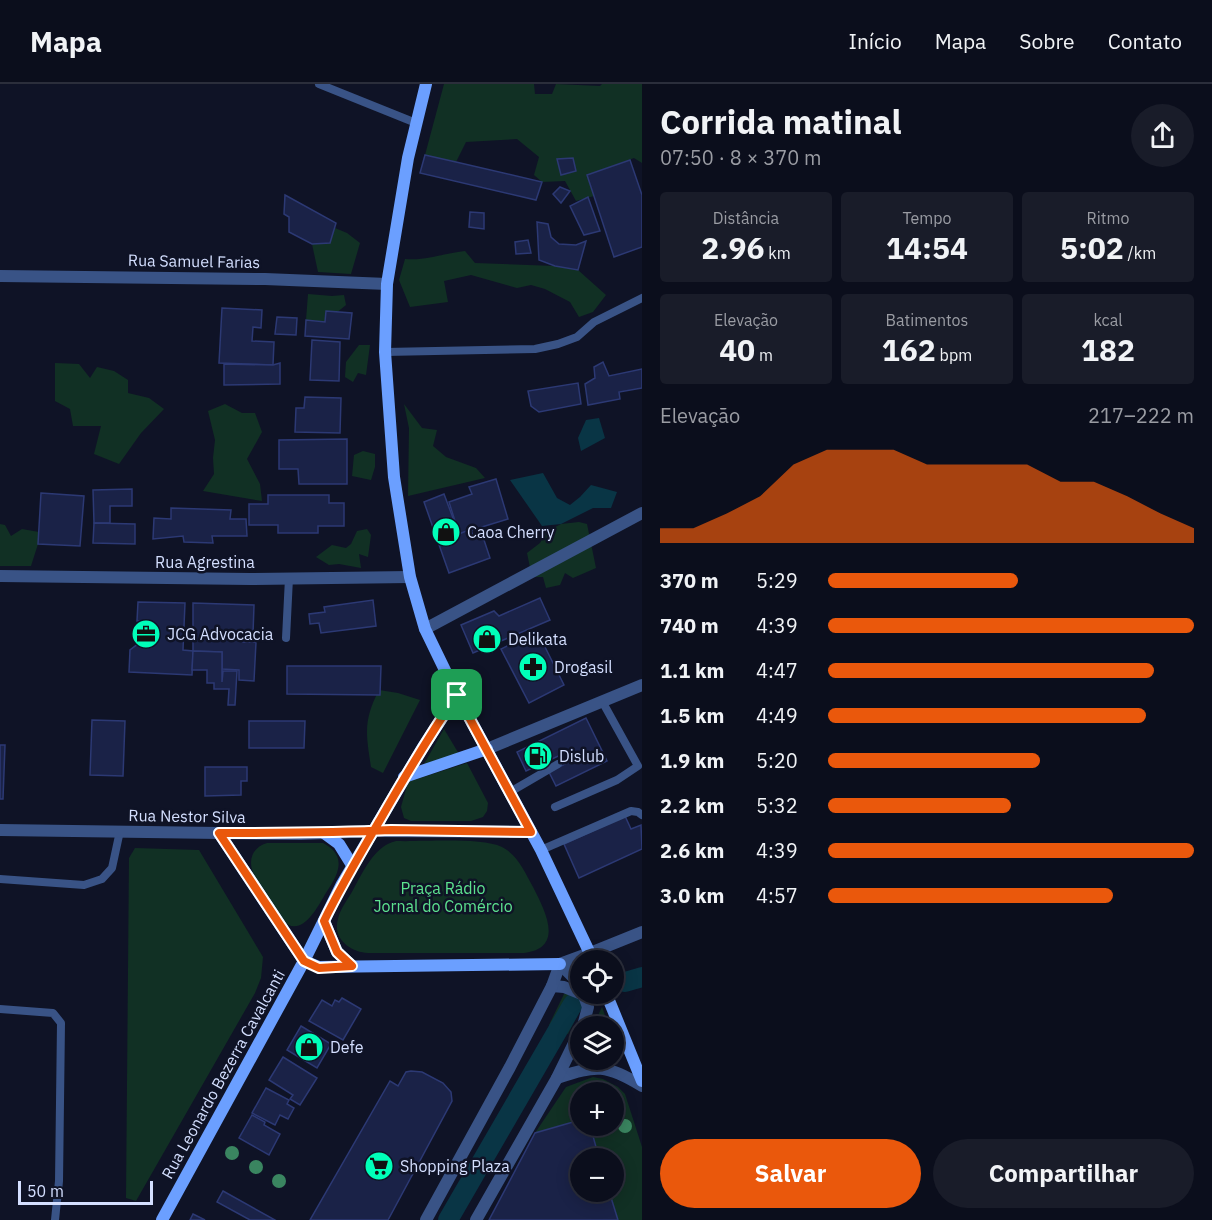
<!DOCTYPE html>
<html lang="pt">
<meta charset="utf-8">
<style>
:root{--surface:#0b0e1c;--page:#191c29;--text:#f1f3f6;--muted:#9a9ca3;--line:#2b2e3b;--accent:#ea580c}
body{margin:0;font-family:"IBM Plex Sans",sans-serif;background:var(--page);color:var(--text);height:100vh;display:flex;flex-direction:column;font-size:22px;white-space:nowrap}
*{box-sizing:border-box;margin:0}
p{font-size:20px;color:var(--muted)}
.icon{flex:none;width:33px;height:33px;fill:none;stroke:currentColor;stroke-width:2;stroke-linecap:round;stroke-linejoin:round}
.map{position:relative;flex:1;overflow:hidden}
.side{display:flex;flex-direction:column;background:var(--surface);width:570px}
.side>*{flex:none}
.buttons{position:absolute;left:570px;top:866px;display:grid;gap:12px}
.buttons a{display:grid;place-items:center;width:54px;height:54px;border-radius:50%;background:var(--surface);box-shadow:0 3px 15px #0003,0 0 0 2px var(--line);font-size:30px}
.scale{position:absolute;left:18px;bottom:15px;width:135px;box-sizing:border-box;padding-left:6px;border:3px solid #d4dfff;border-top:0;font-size:16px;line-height:21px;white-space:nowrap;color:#d4dfff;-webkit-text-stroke:4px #0f1326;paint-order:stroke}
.pin{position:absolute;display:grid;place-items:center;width:51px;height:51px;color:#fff;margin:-26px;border-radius:12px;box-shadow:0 3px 9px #0006}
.round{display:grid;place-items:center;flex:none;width:63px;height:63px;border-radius:32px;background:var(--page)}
.summary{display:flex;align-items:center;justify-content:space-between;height:102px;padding:0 18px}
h1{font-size:33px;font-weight:700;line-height:45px}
.stats{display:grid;grid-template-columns:repeat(3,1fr);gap:9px;height:102px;padding:6px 18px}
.stats div{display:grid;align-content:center;border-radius:6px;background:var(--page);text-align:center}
.stats b{font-size:30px;font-weight:700}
.stats small{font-size:16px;font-weight:400}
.stats p{font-size:16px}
.chart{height:168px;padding:12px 18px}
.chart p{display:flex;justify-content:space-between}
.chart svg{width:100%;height:108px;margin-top:6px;fill:var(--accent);opacity:.7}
.action{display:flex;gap:12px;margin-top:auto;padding:12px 18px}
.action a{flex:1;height:69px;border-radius:36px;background:var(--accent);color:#fff;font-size:24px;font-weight:700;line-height:69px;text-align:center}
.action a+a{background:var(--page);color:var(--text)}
ul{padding:0 18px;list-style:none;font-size:20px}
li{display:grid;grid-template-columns:96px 72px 1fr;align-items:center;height:45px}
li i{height:15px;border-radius:8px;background:var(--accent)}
header{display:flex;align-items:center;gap:36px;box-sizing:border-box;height:84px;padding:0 30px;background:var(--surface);border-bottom:2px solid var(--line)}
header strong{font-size:28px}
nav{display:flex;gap:33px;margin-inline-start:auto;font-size:21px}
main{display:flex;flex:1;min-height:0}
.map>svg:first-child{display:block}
.green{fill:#113024}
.water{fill:#093545}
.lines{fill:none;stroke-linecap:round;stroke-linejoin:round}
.canal{stroke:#093545;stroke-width:20}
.building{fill:#1a2247;stroke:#2c3974;stroke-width:1.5}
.service{stroke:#395386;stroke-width:8}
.minor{stroke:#395386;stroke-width:12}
.tertiary{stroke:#395386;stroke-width:12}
.secondary{stroke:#6b9fff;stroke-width:12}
.tree{fill:#3a8560}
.route-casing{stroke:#fff;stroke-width:12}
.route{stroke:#ea580c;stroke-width:8}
.labels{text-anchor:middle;stroke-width:5;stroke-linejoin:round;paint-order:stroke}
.street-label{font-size:16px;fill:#d4dfff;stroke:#0f1326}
.poi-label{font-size:16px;fill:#d4dfff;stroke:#0f1326;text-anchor:start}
.park-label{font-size:16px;fill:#5de28f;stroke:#0f1326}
</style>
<header>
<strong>Mapa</strong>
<nav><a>Início</a><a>Mapa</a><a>Sobre</a><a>Contato</a></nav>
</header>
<main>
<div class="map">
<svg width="642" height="1136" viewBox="0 0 642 1136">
<rect width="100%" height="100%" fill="#0f1326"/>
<g class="green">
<polygon points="444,0 534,0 535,10 552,10 556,0 600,2 602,0 642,0 642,79 634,74 587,91 594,112 576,117 565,97 542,98 534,91 539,73 517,55 466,58 456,78 425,71"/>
<polygon points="335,144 347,149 360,159 351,190 318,188 312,160 330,159"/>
<path d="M 465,167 L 475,179 L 555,182 L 578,186 L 606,211 L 593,228 L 579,233 L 570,218 L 545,205 L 531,201 L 517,204 L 471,191 L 444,197 L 448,218 L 410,223 L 399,196 L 405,175 C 427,177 444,169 465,167 Z"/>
<polygon points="308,210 332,212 344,211 346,221 325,238 306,236"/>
<polygon points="359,261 370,261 366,291 358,289 353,298 345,293 346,278"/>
<polygon points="55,279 79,280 90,294 97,283 114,287 128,296 128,309 149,314 164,325 141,349 119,380 94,370 101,342 73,342 70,325 55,317"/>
<polygon points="225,320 242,329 255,329 262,348 247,375 260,400 262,417 203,407 214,390 213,374 215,356 208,327"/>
<polygon points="404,320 422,344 437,346 433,362 446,373 476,384 485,394 408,412 409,344"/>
<polygon points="363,367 375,370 375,383 371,396 352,392 354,371"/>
<polygon points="579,438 587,440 596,484 573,494 565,489 560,501 546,504 543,493 532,493 527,469 540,459 546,448 561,440"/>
<polygon points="0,440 5,441 11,452 22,445 39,448 38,460 31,482 0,482"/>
<polygon points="367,445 371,451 368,473 359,470 361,484 339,480 329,481 316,473 332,461 346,464 351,460 357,447"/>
<path d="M 379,606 L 398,609 L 420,616 L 383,689 L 371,683 C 366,650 363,637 379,606 Z"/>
<polygon points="444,645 459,670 424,680"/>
<polygon points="467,679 488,719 487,727 483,733 471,737 411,737 404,734 401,723 408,698"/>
<path d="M 396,757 C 423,758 480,753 502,763 C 518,771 525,789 533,803 C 544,825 566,864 524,869 L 368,869 C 351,868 332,855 338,835 C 340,825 348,815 353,806 C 363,788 374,762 396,757 Z"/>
<path d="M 267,759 L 323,759 C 333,764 341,772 338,785 C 336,795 328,805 323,814 C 316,826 300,855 282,836 C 276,830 272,820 267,812 C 261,802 251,791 251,779 C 251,769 257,762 267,759 Z"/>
<polygon points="135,764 199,766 263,873 261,894 255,909 136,1117 126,1114 129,774"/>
<polygon points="564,910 571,910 581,919 579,928 568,950 549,941"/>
<polygon points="602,923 609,942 593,942"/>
<polygon points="593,993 603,995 618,1003 625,1010 642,1063 642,1136 618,1136 609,1107 614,1107 614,1074 599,1074 590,1041 614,1041 614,1008 580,1008 580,1036 535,1049 566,1003"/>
</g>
<g class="water">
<polygon points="599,334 605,354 581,367 578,354 586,336"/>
<polygon points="543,389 557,414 570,421 580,413 591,401 617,408 611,424 593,424 561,440 542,442 510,396"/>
</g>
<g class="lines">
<g class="canal">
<polyline points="625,898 642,893"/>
<polyline points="448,1136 573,920"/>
</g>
</g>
<g class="building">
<polygon points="425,71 456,78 542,98 536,116 420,89"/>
<polygon points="573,74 576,87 561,91 557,75"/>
<polygon points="630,76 642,111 642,163 614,173 587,91"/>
<polygon points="560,103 570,107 561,119 553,110"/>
<polygon points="285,111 336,139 330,159 312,160 289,148 289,133 284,130"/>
<polygon points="588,113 600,147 584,151 570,122"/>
<polygon points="470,128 484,129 484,145 469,143"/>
<polygon points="537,138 548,140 551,153 559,160 576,161 586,157 578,186 555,182 539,176"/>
<polygon points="528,156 531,169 516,170 515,158"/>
<polygon points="222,224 262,226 261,244 253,243 252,257 274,258 273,281 219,279"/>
<polygon points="326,227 352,229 349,255 305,252 306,236 325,238"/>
<polygon points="277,233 297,234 296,251 275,250"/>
<polygon points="312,256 340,258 339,297 310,296"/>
<polygon points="603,278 609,292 642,285 642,304 619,308 620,315 588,321 585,300 595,294 594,283"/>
<polygon points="280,279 280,300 224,301 224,280 273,281"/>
<polygon points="578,299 581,320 539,328 531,322 528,307"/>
<polygon points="305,313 341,314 340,349 295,348 296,324 304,324"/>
<polygon points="347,355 347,400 299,400 298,385 279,385 279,356"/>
<polygon points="496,395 508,435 459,450 449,418 472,410 469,403"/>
<polygon points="132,405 132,422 110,422 110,439 94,439 93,406"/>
<polygon points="41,409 84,412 80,462 38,460"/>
<polygon points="444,410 459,450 471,445 473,453 482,450 490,474 449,489 424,418"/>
<polygon points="268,411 329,411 329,419 344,419 344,442 318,442 318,449 278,449 278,441 249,441 249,420 268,420"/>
<polygon points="171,424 231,426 230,435 246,435 247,452 212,452 213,459 184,458 183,452 153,455 154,434 171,435"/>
<polygon points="94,439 135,440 135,460 93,459"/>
<polygon points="540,514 550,536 473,569 461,541 494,527 499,532"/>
<polygon points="373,516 376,542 321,549 319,539 310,540 309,530 325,528 324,523"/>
<polygon points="138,518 185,519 183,566 193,567 192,591 129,588 130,566 147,553 148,537 137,537"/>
<polygon points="193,519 254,521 253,550 243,547 243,558 256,558 254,597 239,596 239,586 222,585 222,568 193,567"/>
<polygon points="537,547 564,601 529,619 501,565"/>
<polygon points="193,567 222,568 222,598 223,587 237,587 235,621 228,621 229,605 214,605 214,599 207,599 207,586 192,586"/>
<polygon points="287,582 381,582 380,611 287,610"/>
<polygon points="586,634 607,677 556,702 549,688 571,677 567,668 526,687 517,668"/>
<polygon points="92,636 125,637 123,692 90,691"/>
<polygon points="249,637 305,637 304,664 249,664"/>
<polygon points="0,661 5,661 3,715 0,715"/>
<polygon points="205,683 247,683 247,697 241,697 241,711 205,712"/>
<polygon points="625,732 631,745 641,741 642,765 579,794 564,760"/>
<polygon points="342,914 361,925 343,956 309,937 322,916 332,922 335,916 339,918"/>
<polygon points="301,942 331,960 317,984 287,966"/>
<polygon points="283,973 317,994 300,1021 290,1015 293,1011 269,996"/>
<polygon points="411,987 422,988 443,999 451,1008 452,1017 388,1136 310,1136 390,997 398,1002 406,988"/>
<polygon points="266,1004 289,1016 287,1020 294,1024 288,1035 280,1031 275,1041 252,1029"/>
<polygon points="252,1031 265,1038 264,1041 280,1050 269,1071 239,1054"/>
<polygon points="580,1036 580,1041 590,1041 599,1074 580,1074 580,1107 609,1107 618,1136 489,1136 535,1049"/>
<polygon points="223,1107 275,1136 250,1136 217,1118"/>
<polygon points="193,1130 205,1136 190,1136"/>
</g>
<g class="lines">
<g class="service">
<polyline points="319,0 416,39"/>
<polyline points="385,268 535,265 558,260 577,253 594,238 642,214"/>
<polyline points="286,554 289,494"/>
<polyline points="510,708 558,680"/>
<polyline points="555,723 617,696 638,682 602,617"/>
<polyline points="541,766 631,727 638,728 642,731"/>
<polyline points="0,795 84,801 102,795 112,784 120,747"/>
<polyline points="0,925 53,929 61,939 59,1097 55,1136"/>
</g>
<g class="minor">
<polyline points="0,192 265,195 387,200"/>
<polyline points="0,492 250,495 410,493"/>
<polyline points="425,545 642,429"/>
<polyline points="487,665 642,601"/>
<polyline points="373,747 531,748"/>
<polyline points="590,869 642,848"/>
</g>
<g class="tertiary">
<polyline points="0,746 301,750 373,747"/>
<polyline points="560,880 590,869"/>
<polyline points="560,880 574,894 580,904"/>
<polyline points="552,902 564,903 584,911"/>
<polyline points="583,909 588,923 583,942"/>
<path d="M 557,994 C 597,981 606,980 642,1002"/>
<polyline points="426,1136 510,983 552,902 560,880"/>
<polyline points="476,1136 557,994 580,947"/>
</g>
<g class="secondary">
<polyline points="426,0 408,74 387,200 385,268 394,393 410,493 425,545 457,611 541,766 593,876"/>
<polyline points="404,693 487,665"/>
<polyline points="219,749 304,877 319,883 560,880"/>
<polyline points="324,749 339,760 352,781"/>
<polyline points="324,837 337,868 352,882"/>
<polyline points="606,909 642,997"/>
<polyline points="162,1136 304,877 342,800 423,663 457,611"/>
</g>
</g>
<g class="tree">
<circle cx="625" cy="1042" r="7"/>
<circle cx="232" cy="1069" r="7"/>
<circle cx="256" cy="1083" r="7"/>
<circle cx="279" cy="1097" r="7"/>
</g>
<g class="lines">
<g class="route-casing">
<path id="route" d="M 457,611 C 429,652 404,694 380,736 C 360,770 341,802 324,837 L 337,868 L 352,882 L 319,884 L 304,877 L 219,749 C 277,749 334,749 391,746 L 531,748 L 457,611"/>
</g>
<use href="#route" class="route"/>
</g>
<defs>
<g id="shop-disc" transform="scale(1.5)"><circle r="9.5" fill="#00ffb9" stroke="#0f1326"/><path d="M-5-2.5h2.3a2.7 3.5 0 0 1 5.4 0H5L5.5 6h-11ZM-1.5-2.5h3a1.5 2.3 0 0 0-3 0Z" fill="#111"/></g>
<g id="office-disc" transform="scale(1.5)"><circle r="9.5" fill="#00ffb9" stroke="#0f1326"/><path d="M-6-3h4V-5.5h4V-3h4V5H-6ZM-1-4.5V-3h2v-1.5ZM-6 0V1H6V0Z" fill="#111"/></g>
<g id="pharmacy-disc" transform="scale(1.5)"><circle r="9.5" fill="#00ffb9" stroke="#0f1326"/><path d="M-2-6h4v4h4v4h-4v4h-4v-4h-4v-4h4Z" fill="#111"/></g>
<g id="fuel-disc" transform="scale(1.5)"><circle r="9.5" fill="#00ffb9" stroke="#0f1326"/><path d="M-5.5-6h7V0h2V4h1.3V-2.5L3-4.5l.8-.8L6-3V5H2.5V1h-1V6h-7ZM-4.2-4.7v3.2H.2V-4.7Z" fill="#111"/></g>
<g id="supermarket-disc" transform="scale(1.5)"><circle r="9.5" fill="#00ffb9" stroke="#0f1326"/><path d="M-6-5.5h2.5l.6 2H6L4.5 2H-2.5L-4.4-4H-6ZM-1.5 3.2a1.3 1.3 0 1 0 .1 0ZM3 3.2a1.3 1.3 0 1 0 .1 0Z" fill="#111"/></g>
</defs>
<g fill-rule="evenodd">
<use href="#shop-disc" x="446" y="448"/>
<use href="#office-disc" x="146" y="550"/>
<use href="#shop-disc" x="487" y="555"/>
<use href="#pharmacy-disc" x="533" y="583"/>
<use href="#fuel-disc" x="538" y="672"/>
<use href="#shop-disc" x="309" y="963"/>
<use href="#supermarket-disc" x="379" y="1082"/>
</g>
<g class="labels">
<g class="street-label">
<text transform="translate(194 177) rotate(1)" y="6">Rua Samuel Farias</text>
<text x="205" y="484">Rua Agrestina</text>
<text transform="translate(187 732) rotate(1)" y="6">Rua Nestor Silva</text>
<text transform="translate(223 990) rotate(-61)" y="6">Rua Leonardo Bezerra Cavalcanti</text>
</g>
<g class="poi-label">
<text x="467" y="454">Caoa Cherry</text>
<text x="167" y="556">JCG Advocacia</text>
<text x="508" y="561">Delikata</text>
<text x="554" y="589">Drogasil</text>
<text x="559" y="678">Dislub</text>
<text x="330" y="969">Defe</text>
<text x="400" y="1088">Shopping Plaza</text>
</g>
<g class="park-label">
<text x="443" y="810">Praça Rádio<tspan x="443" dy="18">Jornal do Comércio</tspan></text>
</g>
</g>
</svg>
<div class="buttons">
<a><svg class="icon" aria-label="locate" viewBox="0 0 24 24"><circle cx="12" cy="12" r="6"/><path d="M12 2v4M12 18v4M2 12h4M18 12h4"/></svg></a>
<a><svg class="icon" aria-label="layers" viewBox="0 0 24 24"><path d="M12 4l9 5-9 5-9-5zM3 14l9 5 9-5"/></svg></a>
<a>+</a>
<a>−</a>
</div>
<div class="scale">50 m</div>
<div class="pin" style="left:457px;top:611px;background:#1e9e55"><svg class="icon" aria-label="arrive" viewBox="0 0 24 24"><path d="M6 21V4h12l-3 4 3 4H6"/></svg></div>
</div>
<section class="side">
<div class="summary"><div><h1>Corrida matinal</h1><p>07:50 · 8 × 370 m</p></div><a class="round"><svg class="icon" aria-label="share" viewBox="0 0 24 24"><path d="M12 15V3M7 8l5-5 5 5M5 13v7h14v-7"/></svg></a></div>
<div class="stats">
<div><p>Distância</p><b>2.96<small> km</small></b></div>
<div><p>Tempo</p><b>14:54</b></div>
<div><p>Ritmo</p><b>5:02<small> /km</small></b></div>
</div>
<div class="stats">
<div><p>Elevação</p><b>40<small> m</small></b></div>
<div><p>Batimentos</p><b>162<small> bpm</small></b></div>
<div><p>kcal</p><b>182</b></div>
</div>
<div class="chart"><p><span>Elevação</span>217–222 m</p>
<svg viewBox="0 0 160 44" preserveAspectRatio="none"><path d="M0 44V38L10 38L20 32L30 25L40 12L50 6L60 6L70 6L80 12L90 12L100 12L110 12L120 19L130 19L140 25L150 32L160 38V44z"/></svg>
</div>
<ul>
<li><b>370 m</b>5:29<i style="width:52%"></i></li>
<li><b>740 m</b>4:39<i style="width:100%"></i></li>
<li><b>1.1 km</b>4:47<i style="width:89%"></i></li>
<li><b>1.5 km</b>4:49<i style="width:87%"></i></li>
<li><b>1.9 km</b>5:20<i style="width:58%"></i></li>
<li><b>2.2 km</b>5:32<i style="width:50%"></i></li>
<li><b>2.6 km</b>4:39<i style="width:100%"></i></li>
<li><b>3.0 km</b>4:57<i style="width:78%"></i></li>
</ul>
<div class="action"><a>Salvar</a><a>Compartilhar</a></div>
</section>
</main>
